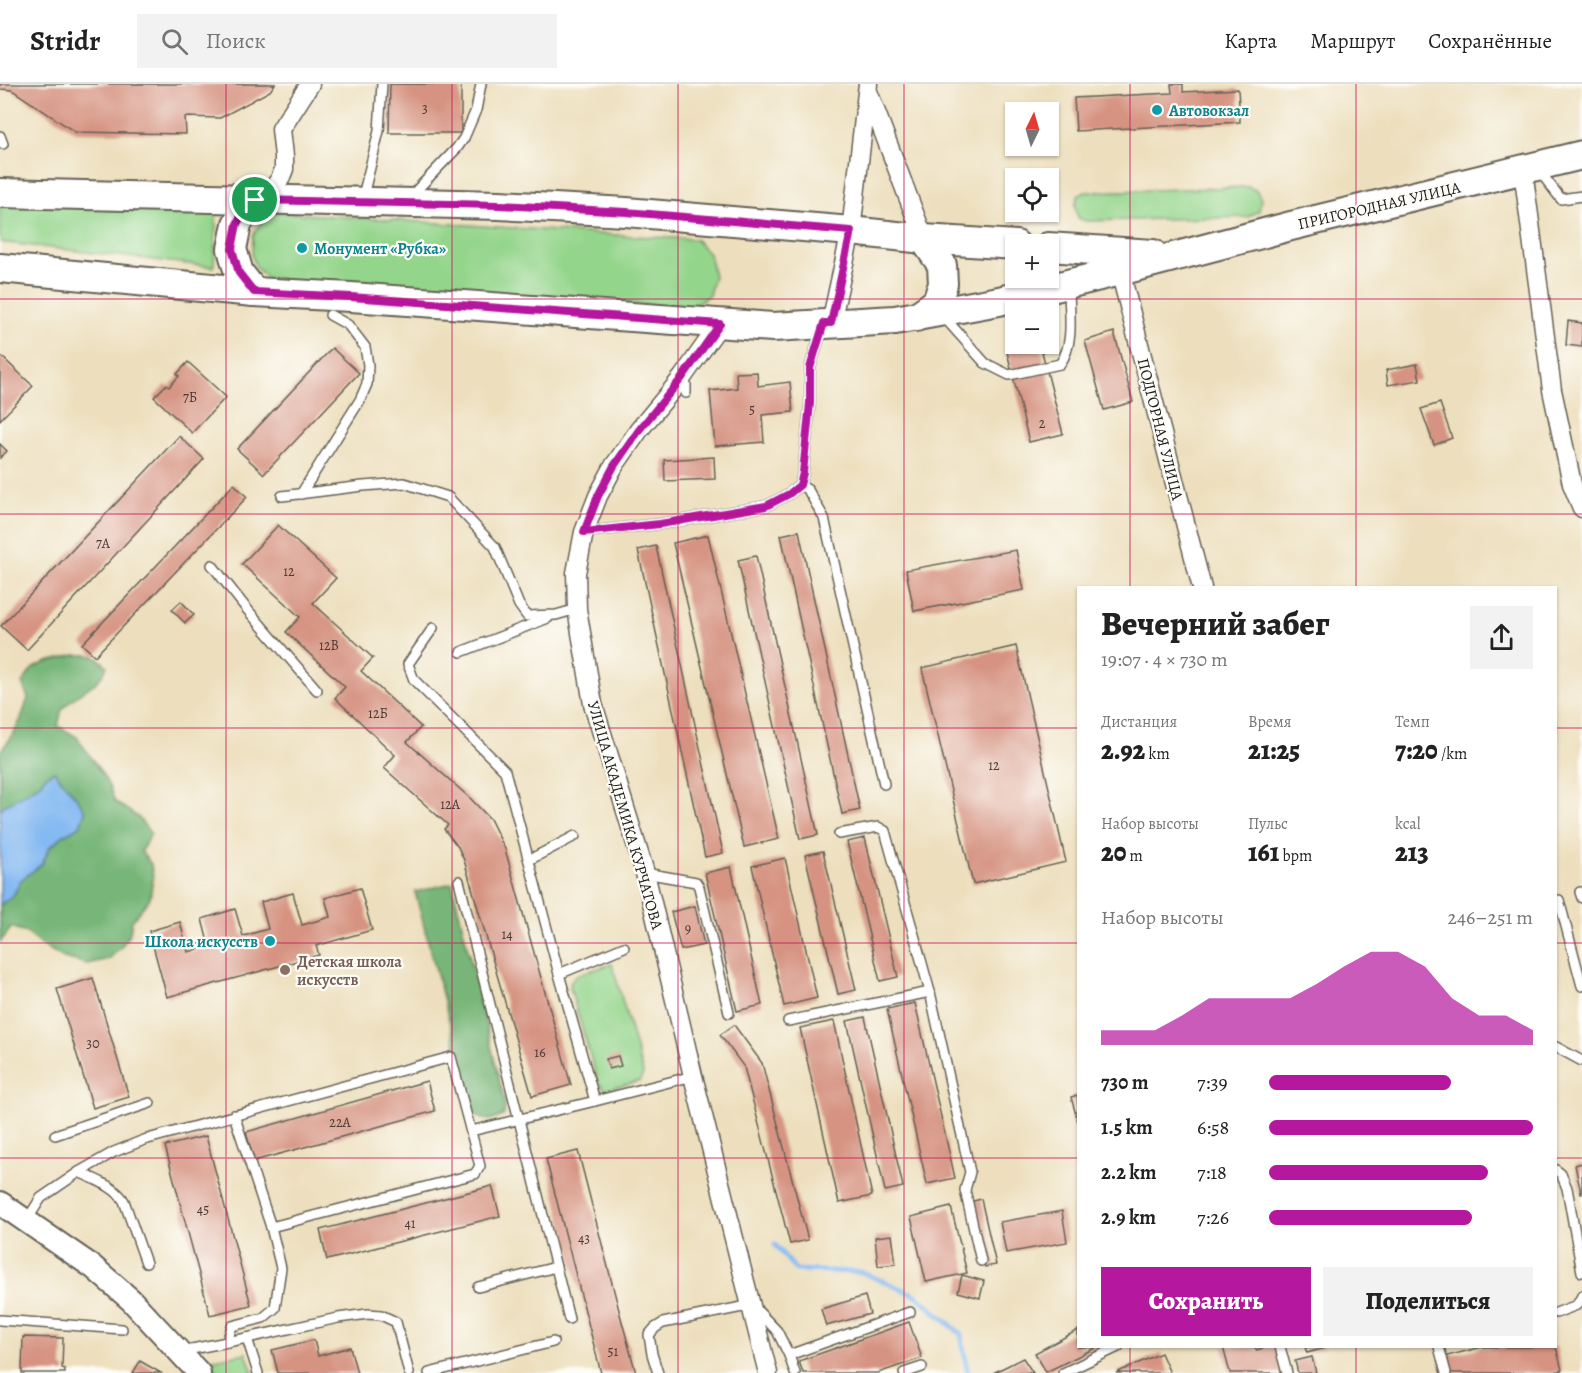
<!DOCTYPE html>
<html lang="ru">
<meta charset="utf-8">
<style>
:root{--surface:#fff;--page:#f2f2f2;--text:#222;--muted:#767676;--line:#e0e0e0;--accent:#b5179e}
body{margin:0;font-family:Alegreya,serif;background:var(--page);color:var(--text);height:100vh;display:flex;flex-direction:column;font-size:22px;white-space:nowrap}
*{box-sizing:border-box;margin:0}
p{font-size:20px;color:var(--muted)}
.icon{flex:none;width:33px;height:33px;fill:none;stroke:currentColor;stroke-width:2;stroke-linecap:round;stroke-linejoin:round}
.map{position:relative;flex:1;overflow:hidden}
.panel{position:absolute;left:1077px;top:502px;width:480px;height:762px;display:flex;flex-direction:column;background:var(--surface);border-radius:0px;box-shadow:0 2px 4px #0004}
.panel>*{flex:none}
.needle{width:39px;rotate:5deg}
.fabs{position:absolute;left:1005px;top:18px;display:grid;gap:12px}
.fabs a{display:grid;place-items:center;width:54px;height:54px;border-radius:0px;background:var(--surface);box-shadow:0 2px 4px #0004;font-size:30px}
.pin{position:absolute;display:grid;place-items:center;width:51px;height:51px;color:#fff;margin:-26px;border:3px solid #fff;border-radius:50%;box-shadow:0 2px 6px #0007}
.round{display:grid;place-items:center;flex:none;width:63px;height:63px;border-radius:0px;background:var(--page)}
.headline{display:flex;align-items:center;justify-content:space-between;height:102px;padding:0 24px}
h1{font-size:33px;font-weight:800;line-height:45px}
.stats{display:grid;grid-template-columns:repeat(3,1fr);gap:9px;height:102px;padding:6px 24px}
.stats div{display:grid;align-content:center}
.stats b{font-size:26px;font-weight:800}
.stats small{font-size:16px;font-weight:400}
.stats p{font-size:16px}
.chart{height:168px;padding:12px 24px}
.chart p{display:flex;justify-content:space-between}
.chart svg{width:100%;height:108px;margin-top:6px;fill:var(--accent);opacity:.7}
.action{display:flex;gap:12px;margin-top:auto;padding:12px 24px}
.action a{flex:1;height:69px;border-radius:0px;background:var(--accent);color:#fff;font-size:24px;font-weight:800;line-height:69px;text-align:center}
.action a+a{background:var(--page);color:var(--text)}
ul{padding:0 24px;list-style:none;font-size:20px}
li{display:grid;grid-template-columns:96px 72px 1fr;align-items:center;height:45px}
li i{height:15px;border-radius:8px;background:var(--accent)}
header{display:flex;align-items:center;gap:36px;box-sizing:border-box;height:84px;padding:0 30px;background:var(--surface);border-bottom:2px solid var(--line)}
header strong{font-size:28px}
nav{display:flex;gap:33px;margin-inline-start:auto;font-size:21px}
.search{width:420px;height:54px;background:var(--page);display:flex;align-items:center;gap:15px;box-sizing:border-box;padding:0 21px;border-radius:0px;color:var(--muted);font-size:22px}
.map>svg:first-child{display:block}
.green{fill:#94d58c;stroke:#587854;stroke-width:1.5}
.forest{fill:#77b678;stroke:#4a694a;stroke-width:1.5}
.water{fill:#84b9f2;stroke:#506a87;stroke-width:1.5}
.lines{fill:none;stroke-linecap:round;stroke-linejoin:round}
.stream{stroke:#84b9f2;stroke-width:5}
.building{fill:#d69381}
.service-casing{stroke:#656054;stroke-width:12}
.minor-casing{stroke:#656054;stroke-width:21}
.tertiary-casing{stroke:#656054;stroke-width:26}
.primary-casing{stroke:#656054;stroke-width:32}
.service{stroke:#fff;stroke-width:9}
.minor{stroke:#fff;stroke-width:18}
.tertiary{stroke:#fff;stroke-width:22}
.primary{stroke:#fff;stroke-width:28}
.route-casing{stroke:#fff;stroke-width:12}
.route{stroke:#b5179e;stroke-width:8}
.grid{fill:none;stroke:#c2185b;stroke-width:1.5;stroke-opacity:0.55}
.culture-dot{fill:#0f9aa8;stroke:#fdfcf7;stroke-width:2}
.education-dot{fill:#8d6e63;stroke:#fdfcf7;stroke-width:2}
.labels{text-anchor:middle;stroke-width:4.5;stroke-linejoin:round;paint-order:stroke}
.number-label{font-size:14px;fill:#4a3a35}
.culture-label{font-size:16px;font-weight:bold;fill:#0d838f;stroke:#fdfcf7;text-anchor:start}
.street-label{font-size:16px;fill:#1c1c1c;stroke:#fdfcf7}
.education-label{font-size:16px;font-weight:bold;fill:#785e54;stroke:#fdfcf7;text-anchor:start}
</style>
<header>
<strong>Stridr</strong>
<div class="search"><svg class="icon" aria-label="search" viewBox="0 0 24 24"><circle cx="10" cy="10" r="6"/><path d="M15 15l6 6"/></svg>Поиск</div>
<nav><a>Карта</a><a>Маршрут</a><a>Сохранённые</a></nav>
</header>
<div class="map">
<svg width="1582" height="1289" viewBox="0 0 1582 1289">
<rect width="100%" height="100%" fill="#fdfcf7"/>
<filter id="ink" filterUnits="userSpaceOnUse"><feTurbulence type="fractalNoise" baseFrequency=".0167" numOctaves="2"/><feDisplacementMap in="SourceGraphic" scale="12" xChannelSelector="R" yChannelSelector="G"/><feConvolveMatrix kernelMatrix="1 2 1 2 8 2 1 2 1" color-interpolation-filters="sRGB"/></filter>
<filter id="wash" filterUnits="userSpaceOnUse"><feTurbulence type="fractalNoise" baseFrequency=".008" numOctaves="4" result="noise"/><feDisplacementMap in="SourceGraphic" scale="24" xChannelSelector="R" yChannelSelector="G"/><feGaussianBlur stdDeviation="1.35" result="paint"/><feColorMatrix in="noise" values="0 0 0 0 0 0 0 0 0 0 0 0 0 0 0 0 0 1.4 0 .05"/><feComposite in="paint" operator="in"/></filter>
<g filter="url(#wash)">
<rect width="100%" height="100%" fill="#eddfbd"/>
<g class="green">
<polygon points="1249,103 1257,107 1261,115 1259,127 1248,133 1086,137 1078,134 1075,121 1078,112 1085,108"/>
<polygon points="0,113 217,118 214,183 0,158"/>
<polygon points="274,128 631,152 695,155 709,169 714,192 709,211 691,224 267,195 256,183 252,172 253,152 263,135"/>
<polygon points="612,880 643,989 640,997 605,1006 598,998 570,904 571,897 577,891"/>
<polygon points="246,1269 253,1289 218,1289 209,1276"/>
</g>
<g class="forest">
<path d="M 75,571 C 91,570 95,571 107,582 L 102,592 L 95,599 L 70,617 L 62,625 L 58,642 L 77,653 L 103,691 L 110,704 L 115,718 L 138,733 L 151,750 L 141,767 L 151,780 L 153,794 L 150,814 L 132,837 L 130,849 L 122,862 L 109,875 L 87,880 L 64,874 L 43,862 L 27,849 L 12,843 L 0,858 L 0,821 L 14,810 L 21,796 L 42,780 L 49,764 L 65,750 L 80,742 L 79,717 L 54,687 L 46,692 L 39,701 L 2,723 L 0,726 L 0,667 L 10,655 L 21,635 L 28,614 L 22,599 L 33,584 L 47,578 Z"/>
<path d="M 452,799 L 505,1020 L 504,1031 C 493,1037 484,1038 474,1030 L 415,808 Z"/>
</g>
<polygon class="water" points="54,687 79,717 85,727 80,742 65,750 49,764 42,780 21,796 14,810 0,821 0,726 2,723 39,701 46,692"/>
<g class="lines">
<polyline class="stream" points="775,1161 796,1186 861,1188 916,1211 961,1250 968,1289"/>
</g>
<g id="blocks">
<g class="building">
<polygon points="0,0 275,0 270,7 220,34 185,33 186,50 75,48 12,6 0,5"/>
<polygon points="390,0 461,0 461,49 389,49"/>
<polygon points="1171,0 1183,0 1183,8 1238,5 1240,38 1076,47 1074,14 1172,9"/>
<polygon points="1568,237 1582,239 1582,263 1566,261"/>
<polygon points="1114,248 1133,318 1104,326 1085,257"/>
<polygon points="1040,260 1063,350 1029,358 1007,268"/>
<polygon points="332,264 359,289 264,390 237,365"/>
<polygon points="0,271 33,302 0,336"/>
<polygon points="188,278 226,313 192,349 154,313 166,301 169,303 179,292 177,290"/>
<polygon points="1417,280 1420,296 1388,301 1386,286"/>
<polygon points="757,288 758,302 790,298 793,328 762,331 764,358 715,362 710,307 737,304 736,289"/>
<polygon points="1440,319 1452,354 1434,361 1421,325"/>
<polygon points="179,352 204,375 27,566 1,542"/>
<polygon points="0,360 7,367 0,374"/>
<polygon points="714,373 715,395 665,397 664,376"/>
<polygon points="234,400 247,413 95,572 82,560"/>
<polygon points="278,441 336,494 313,519 373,574 361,587 421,643 407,658 471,715 490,735 505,765 571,1001 532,1012 464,776 458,763 444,745 448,741 384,684 395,671 335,614 345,603 286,548 300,533 242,480"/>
<polygon points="799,447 860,726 842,730 781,451"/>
<polygon points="708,451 779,755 744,763 673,459"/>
<polygon points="656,462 723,769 705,773 638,466"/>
<polygon points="1016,466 1024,506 914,527 906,486"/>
<polygon points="756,472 818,751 800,755 738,476"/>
<polygon points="181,517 194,531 185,539 172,526"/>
<polygon points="1016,562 1066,778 973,800 922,584"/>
<polygon points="865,754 898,893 880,897 847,758"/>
<polygon points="823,767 856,906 838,910 805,771"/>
<polygon points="785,774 817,914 784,922 752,782"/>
<polygon points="731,783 762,921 737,927 705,789"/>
<polygon points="360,804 372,846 316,862 319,871 167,913 149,847 180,838 188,868 209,862 202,835 235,825 243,852 268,845 261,818 293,809 302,841 330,833 325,814"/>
<polygon points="695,822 704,861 681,866 671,828"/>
<polygon points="93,894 129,1013 93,1024 57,905"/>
<polygon points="915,919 955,1094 927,1100 887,925"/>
<polygon points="865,933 903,1103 885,1107 847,937"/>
<polygon points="834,937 872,1112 839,1119 800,944"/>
<polygon points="734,941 762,979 808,1156 790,1160 744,983 720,951"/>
<polygon points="618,972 621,982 609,985 606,975"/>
<polygon points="427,997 435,1027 254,1077 246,1048"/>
<polygon points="1078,1011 1078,1038 1071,1013"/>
<polygon points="206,1052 251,1221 210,1231 165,1062"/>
<polygon points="578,1067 621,1234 636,1289 601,1289 546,1075"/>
<polygon points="1582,1079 1582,1109 1581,1109 1575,1081"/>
<polygon points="492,1102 500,1132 327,1176 320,1146"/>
<polygon points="981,1115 996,1181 985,1183 970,1118"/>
<polygon points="951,1123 967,1189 926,1198 911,1133"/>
<polygon points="1062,1127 1067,1158 1006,1169 1000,1138"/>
<polygon points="892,1151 896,1180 878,1182 875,1153"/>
<polygon points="962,1191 984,1197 980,1214 958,1208"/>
<polygon points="865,1212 870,1230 826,1242 821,1225"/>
<polygon points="909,1238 922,1274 878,1289 803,1289 799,1277"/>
<polygon points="1078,1246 1078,1263 1097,1263 1046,1288 1035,1269"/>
<polygon points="23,1253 63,1254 62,1284 65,1285 65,1289 22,1289"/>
<polygon points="314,1256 318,1272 350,1263 357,1289 278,1289 272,1266"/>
<polygon points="1223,1263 1255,1263 1256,1266 1267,1263 1277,1263 1284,1289 1230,1289"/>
<polygon points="1305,1263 1325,1263 1325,1264 1307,1269"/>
<polygon points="1482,1263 1556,1263 1562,1286 1551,1289 1451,1289 1447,1272"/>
<polygon points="1161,1269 1170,1289 1116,1289"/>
<polygon points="1312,1273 1316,1289 1298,1289 1295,1277"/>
<polygon points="1023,1274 1033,1289 993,1289"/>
<polygon points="140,1277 161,1289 133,1289"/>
</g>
</g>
</g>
<g filter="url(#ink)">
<use href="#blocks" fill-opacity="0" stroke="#656054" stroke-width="1.5"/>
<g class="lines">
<g class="service-casing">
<g id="service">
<polyline points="0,52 3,60"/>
<polyline points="1538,85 1561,115 1582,112"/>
<polyline points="411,112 457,64 464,54 476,26 481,0"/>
<polyline points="362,116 379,47 382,0"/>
<path d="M 943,232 L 985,279 L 1009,291 L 1060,280 C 1075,259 1069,229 1069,204"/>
<polyline points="682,294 686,301 686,309"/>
<polyline points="800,401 808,406 824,434 884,700"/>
<polyline points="301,410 360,316 367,300 368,281 365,263 348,241 330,231"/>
<polyline points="282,412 363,402 404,399 448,413 495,463 519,521 527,532 556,531 577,525"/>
<polyline points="584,448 660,440 766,422 789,410 800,401 803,389 810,319 810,284 822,245"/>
<polyline points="212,481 246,524 317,606"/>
<polyline points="433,544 408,580 414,596 505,687 559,890 595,1017 693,992"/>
<polyline points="461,568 548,534"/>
<polyline points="839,750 878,743 885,747 930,908 970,1088 965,1106 981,1177"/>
<polyline points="529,776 575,752"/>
<polyline points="645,789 696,798 699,803 729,929"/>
<polyline points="459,797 569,1235"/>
<polyline points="1580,808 1582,814"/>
<polyline points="1559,816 1582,902"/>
<polyline points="559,890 624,863"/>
<polyline points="788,937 930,908"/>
<polyline points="1556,963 1582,977"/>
<polyline points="471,1047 595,1017"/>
<polyline points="55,1051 150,1019"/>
<polyline points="1556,1086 1561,1090 1567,1104 1582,1188"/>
<path d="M 79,1088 C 95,1096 115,1102 124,1117 L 146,1179"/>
<polyline points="27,1136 41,1114 79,1088 114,1068 144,1056 451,973 480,1082 475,1090 271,1143 234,1031"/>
<polyline points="478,1203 556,1183"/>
<polyline points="1556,1229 1577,1221 1582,1212"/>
<polyline points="0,1236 122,1245"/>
<polyline points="247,1254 258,1289"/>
<polyline points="227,1258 232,1242 263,1234 275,1224 281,1184 271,1143"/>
<polyline points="1280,1263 1287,1289"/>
<polyline points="1439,1263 1446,1289"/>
<polyline points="182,1267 247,1254 338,1234 368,1230 381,1231 396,1238 409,1289"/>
<polyline points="789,1271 910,1228"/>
<polyline points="429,1289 553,1258"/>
<polyline points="658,1289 652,1270 649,1251 655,1244 663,1239 752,1221 777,1247 789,1271 795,1289"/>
<polyline points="904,1289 922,1283"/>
<polyline points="1063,1289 1118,1263"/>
</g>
</g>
<g class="minor-casing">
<g id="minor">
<polyline points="869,10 924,155"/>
<polyline points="1523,86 1552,306 1572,400 1582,424"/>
<polyline points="256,115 275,102 280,95 284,85 284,72 281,45 310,0"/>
<polyline points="1120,187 1202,504"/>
<polyline points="831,239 851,147 868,0"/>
<polyline points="720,240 682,294 639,346 614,382 598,412 584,448 576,489 577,525 593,620 645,789 693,992 768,1289"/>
</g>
</g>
<g class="tertiary-casing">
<polyline id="tertiary" points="0,1119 93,1183 131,1216 199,1289"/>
</g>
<g class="primary-casing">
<g id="primary">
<polyline points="0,109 499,121 626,128 851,147 924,155 1016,161"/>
<polyline points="1048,163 1153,170"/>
<polyline points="0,184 254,208 351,213 773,243 895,236 999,217 1120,187 1291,142 1582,71"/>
<polyline points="254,208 239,189 232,165 237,140 242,131 255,116"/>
<polyline points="916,233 937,218 943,200 942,181 924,155"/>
</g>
</g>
<use href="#service" class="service"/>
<use href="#minor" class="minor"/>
<use href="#tertiary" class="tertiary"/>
<use href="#primary" class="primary"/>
</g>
</g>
<g class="lines" filter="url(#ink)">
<g class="route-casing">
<polygon id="route" points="255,116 499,121 626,128 851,147 831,239 824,239 810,284 810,319 803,389 800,401 789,410 766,422 660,440 584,448 598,412 614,382 639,346 682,294 720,240 351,213 254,208 239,189 232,165 237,140 242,131"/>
</g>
<use href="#route" class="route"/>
</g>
<path class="grid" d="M 226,0 L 226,1289M 452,0 L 452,1289M 678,0 L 678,1289M 904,0 L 904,1289M 1130,0 L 1130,504M 1356,0 L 1356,504M 0,215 L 1582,215M 0,430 L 1582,430M 0,644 L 1078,644M 1556,644 L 1582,644M 0,859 L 1078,859M 1556,859 L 1582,859M 0,1074 L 1078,1074M 1556,1074 L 1582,1074M 1130,1263 L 1130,1289M 1356,1263 L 1356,1289"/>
<g class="culture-dot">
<circle cx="1157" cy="26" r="6"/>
<circle cx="302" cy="164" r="6"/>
<circle cx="270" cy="857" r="6"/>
</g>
<circle class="education-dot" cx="285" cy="886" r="6"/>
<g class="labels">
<g class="number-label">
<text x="425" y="29">3</text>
<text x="190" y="318">7Б</text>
<text x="752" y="330">5</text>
<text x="1042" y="344">2</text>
<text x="103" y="464">7А</text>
<text x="289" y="492">12</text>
<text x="329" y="566">12В</text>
<text x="378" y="634">12Б</text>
<text x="994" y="686">12</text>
<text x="450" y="725">12А</text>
<text x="688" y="849">9</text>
<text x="507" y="855">14</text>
<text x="93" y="964">30</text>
<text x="540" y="973">16</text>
<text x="340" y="1043">22А</text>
<text x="203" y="1130">45</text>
<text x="410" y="1144">41</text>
<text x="584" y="1159">43</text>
<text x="613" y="1272">51</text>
</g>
<g class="culture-label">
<text x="1169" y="32">Автовокзал</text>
<text x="314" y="170">Монумент «Рубка»</text>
<text x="258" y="863" text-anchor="end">Школа искусств</text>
</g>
<g class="street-label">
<text transform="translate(1379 121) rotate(-13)" y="6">ПРИГОРОДНАЯ УЛИЦА</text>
<text transform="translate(1161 345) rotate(76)" y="6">ПОДГОРНАЯ УЛИЦА</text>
<text transform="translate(626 731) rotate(74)" y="6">УЛИЦА АКАДЕМИКА КУРЧАТОВА</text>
</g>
<g class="education-label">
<text x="297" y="883">Детская школа<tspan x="297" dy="18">искусств</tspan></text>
</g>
</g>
</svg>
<div class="fabs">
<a><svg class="needle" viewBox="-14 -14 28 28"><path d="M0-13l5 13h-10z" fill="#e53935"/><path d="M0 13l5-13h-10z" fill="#767676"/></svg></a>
<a><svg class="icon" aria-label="locate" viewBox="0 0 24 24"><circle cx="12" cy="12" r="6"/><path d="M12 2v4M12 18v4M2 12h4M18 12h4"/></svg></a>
<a>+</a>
<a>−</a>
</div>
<div class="pin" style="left:255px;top:116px;background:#1e9e55"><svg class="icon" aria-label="arrive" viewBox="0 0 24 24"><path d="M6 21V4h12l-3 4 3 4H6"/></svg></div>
<section class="panel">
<div class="headline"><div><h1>Вечерний забег</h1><p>19:07 · 4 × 730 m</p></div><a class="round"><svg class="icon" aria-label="share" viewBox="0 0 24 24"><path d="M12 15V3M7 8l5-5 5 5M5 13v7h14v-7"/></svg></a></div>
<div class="stats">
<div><p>Дистанция</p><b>2.92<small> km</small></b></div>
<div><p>Время</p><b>21:25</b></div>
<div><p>Темп</p><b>7:20<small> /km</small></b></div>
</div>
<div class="stats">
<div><p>Набор высоты</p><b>20<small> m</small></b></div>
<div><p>Пульс</p><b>161<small> bpm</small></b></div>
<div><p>kcal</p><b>213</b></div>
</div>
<div class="chart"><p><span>Набор высоты</span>246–251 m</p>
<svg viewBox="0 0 160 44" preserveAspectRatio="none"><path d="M0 44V38L10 38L20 38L30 32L40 25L50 25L60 25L70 25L80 19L90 12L100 6L110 6L120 12L130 25L140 32L150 32L160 38V44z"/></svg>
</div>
<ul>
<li><b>730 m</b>7:39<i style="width:69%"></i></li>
<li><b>1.5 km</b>6:58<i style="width:100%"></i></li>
<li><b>2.2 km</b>7:18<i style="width:83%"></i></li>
<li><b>2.9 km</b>7:26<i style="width:77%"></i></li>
</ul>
<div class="action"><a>Сохранить</a><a>Поделиться</a></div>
</section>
</div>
